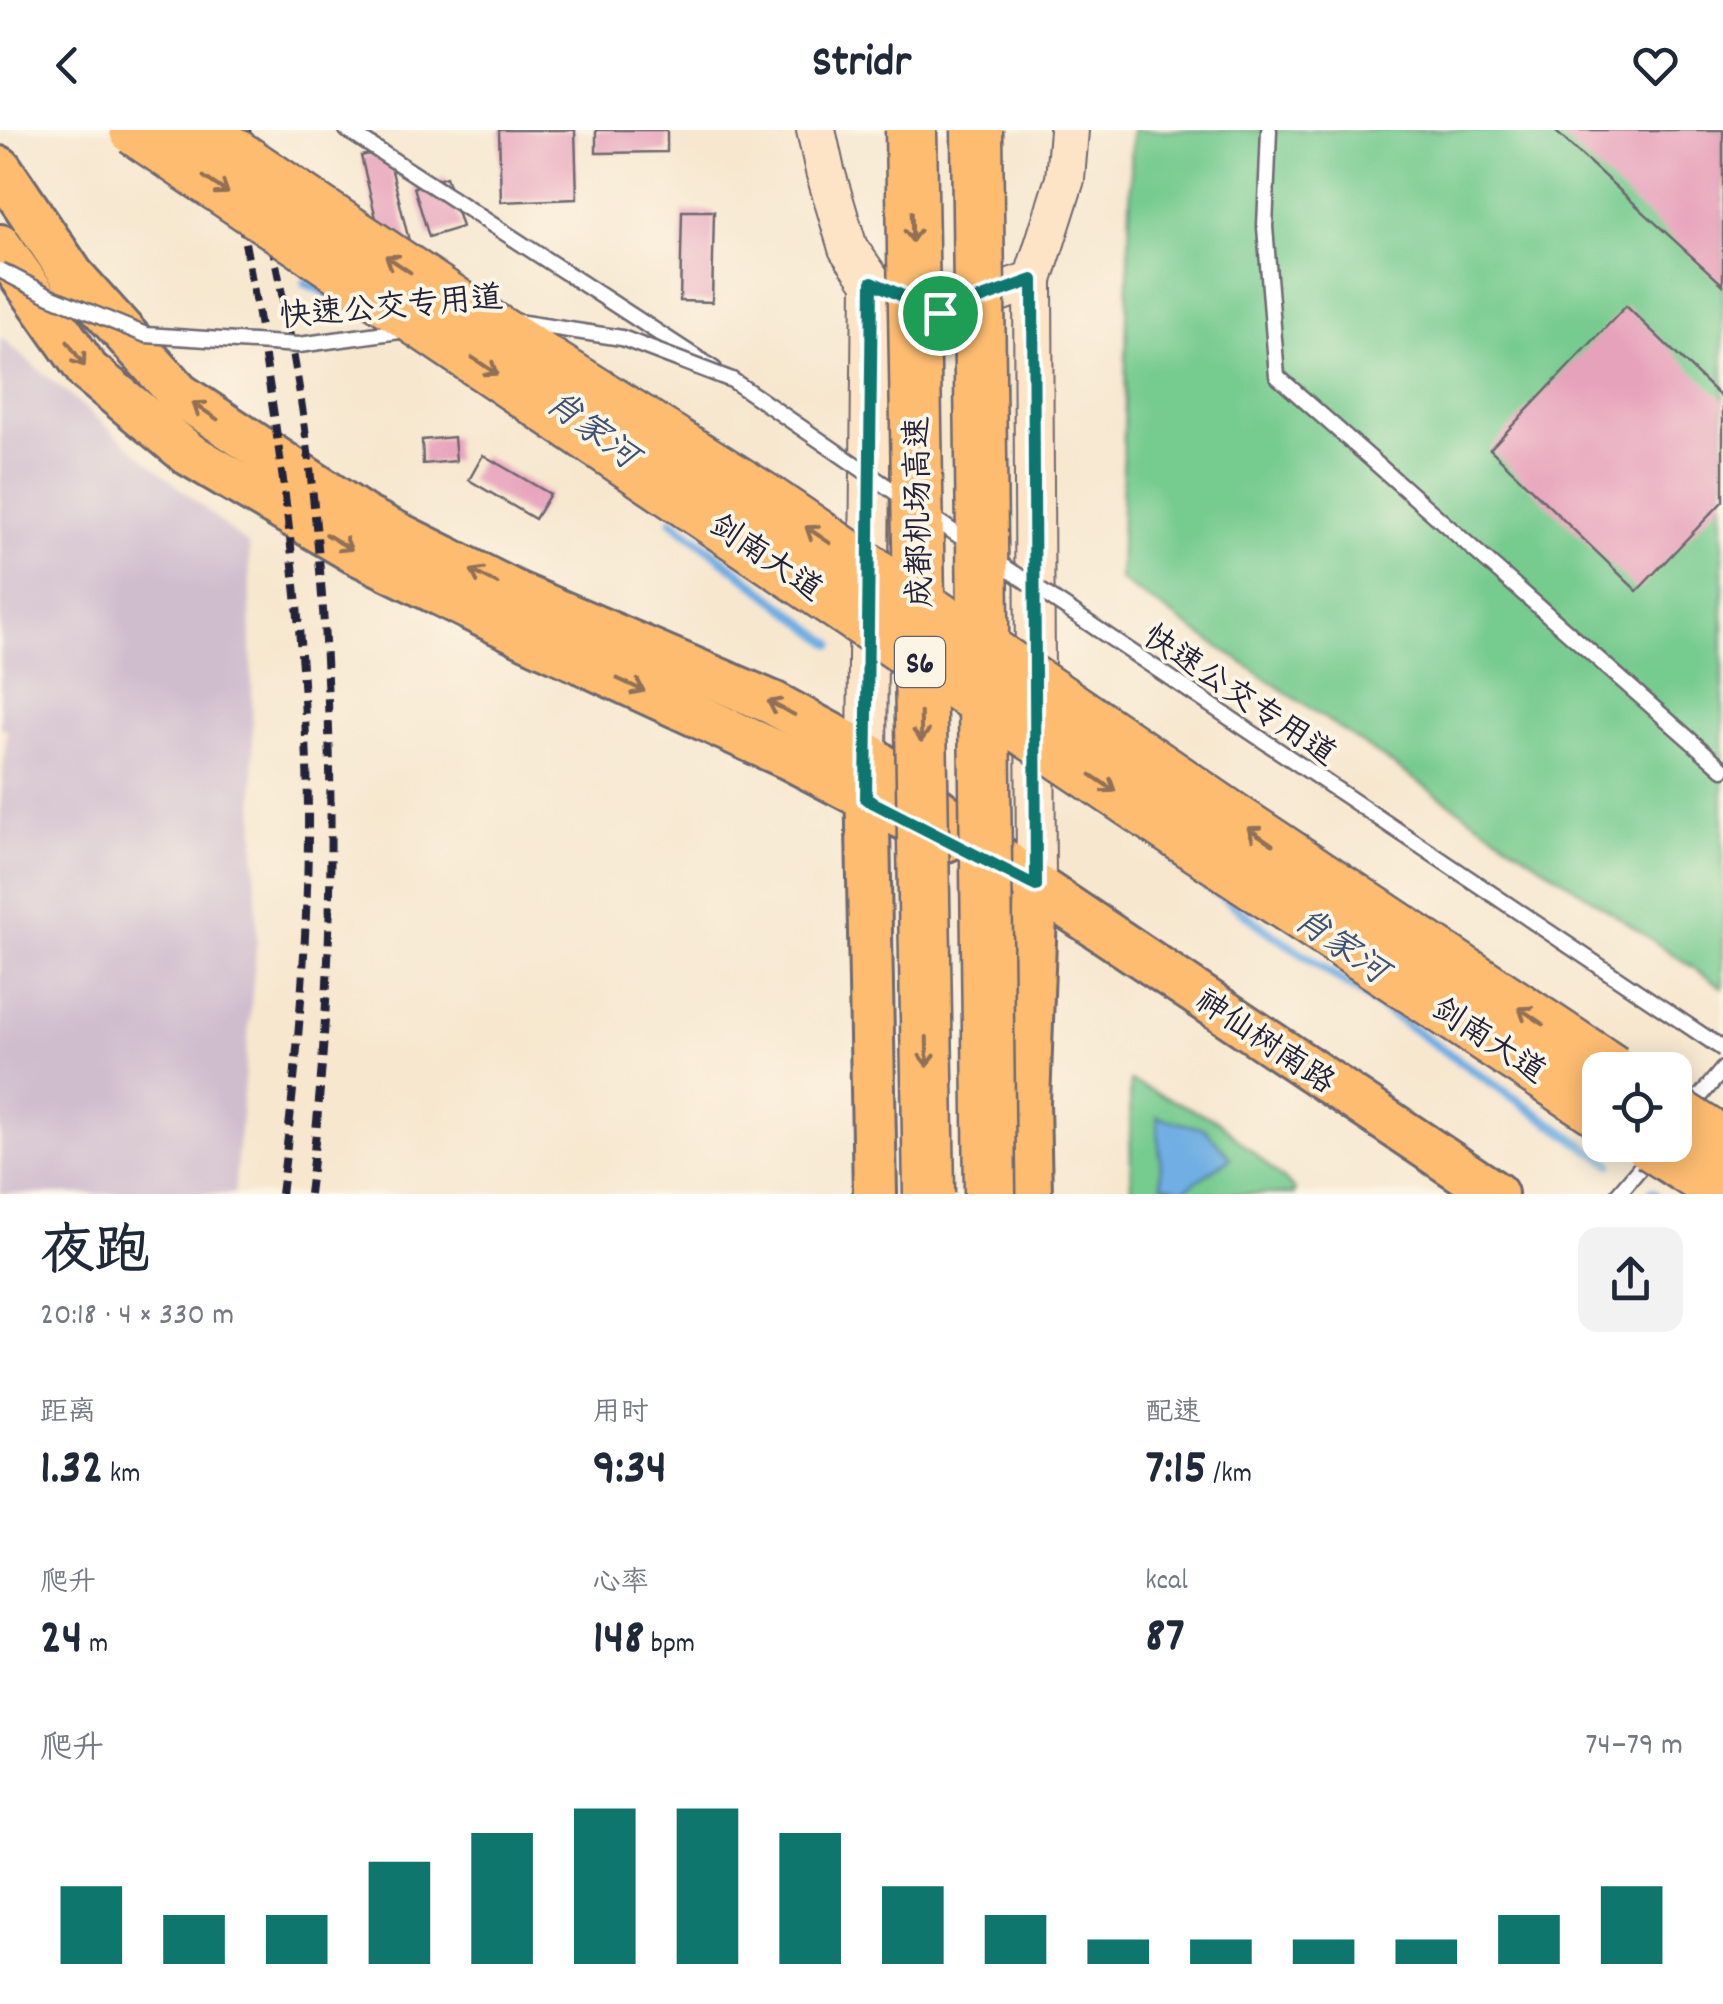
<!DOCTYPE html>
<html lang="zh">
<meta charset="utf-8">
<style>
:root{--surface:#fff;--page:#f2f2f3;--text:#1f2937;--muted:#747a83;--accent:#0f766e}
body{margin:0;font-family:Dekko,"LXGW WenKai TC",sans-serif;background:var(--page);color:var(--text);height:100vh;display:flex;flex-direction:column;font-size:38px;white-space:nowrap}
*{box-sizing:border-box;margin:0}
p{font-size:32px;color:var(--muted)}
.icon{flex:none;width:55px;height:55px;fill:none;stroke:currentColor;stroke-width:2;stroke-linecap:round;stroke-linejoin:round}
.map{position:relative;height:1064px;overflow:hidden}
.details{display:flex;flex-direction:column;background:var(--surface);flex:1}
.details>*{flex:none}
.fabs{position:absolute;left:1582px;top:922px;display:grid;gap:20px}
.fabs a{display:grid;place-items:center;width:110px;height:110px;border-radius:20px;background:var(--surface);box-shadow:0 5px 25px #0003;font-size:50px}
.pin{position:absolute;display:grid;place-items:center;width:85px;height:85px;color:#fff;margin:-42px;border:5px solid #fff;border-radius:50%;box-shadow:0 2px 10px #0007}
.round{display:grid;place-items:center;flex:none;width:105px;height:105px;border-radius:20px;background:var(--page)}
.summary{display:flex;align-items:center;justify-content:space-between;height:170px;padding:0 40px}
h1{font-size:55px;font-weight:700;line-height:75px}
.stats{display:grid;grid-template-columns:repeat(3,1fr);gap:15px;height:170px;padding:10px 40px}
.stats div{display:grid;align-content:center}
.stats b{font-size:50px;font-weight:700}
.stats small{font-size:28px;font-weight:400}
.stats p{font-size:28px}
.chart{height:280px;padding:20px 40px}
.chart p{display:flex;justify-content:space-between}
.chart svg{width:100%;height:180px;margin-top:10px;stroke:var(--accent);stroke-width:6}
header{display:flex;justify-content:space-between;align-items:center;height:130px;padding:0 40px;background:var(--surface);font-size:45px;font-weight:700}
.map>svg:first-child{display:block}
.industrial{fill:#cfbdce}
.green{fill:#76cb8f;stroke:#4c7665;stroke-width:2.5}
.water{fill:#70aee3;stroke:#49688f;stroke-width:2.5}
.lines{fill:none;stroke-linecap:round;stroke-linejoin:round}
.stream{stroke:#70aee3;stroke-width:9}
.building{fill:#e7a2bb}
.lane-casing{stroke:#6d676f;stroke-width:19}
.secondary-casing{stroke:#6d676f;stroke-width:42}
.primary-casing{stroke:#6d676f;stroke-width:48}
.lane{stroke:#fff;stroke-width:14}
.secondary{stroke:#fee4c6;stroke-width:38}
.primary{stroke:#fdbc70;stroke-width:42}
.rail{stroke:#22223b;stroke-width:8;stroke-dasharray:15 8;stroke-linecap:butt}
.lane-bridge-casing{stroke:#6d676f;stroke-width:19;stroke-linecap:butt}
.highway-bridge-casing{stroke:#6d676f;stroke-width:55;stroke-linecap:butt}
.lane-bridge{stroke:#fff;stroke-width:14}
.highway-bridge{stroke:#fdbc70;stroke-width:50}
.oneway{stroke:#906f56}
.route-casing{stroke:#fff;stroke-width:20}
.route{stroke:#0f766e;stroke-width:12}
.labels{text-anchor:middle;stroke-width:8;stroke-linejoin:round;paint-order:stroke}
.shield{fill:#fcf5e5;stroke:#63616e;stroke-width:2.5}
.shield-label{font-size:30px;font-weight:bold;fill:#22223b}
.street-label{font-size:32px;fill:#22223b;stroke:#fcf5e5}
.water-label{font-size:35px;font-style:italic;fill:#3d5376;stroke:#fcf5e5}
</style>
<header><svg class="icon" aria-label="back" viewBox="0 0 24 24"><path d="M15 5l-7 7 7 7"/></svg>Stridr<svg class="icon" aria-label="heart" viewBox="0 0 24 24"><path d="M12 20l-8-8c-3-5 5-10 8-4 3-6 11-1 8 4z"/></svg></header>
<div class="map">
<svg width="1723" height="1064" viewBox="0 0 1723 1064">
<rect width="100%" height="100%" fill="#fcf5e5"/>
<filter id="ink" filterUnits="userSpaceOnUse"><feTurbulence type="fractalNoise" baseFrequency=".01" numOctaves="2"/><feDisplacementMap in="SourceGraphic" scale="20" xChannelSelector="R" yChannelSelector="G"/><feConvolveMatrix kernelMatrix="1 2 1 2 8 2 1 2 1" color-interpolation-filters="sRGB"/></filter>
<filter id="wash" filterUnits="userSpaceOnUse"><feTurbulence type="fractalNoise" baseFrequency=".0048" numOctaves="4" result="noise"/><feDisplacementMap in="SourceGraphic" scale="40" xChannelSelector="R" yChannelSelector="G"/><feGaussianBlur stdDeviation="2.25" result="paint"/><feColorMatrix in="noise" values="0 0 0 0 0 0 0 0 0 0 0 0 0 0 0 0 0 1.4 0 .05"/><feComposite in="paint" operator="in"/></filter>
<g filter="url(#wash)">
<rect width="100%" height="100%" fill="#f7e7cf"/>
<polygon class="industrial" points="0,207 249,416 257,808 234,1064 0,1064 0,681 7,599 0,597"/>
<g class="green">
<polygon points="1132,0 1723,0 1723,858 1120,450"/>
<polygon points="1130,951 1218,991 1295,1060 1294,1064 1131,1064"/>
</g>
<polygon class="water" points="1157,987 1205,999 1231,1028 1182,1061 1162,1055"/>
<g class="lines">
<g class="stream">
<polyline points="305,153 346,171"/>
<polyline points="672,391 832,514"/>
<polyline points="1173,725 1177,733 1264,798 1611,1034"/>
<polyline points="1652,1062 1655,1064"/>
</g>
</g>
<g id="blocks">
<g class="building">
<polygon points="499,0 575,0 577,69 501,72"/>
<polygon points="596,0 667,0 667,22 596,23"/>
<polygon points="1554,0 1723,0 1723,155"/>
<polygon points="387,20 409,111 383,117 361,26"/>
<polygon points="446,47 462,97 429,107 414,57"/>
<polygon points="682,81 714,81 712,172 680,171"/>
<polygon points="1626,176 1723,269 1723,371 1637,461 1490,319"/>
<polygon points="454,307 456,331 423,334 422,310"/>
<polygon points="483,325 550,364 535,389 469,350"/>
</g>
</g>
</g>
<g filter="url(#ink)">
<use href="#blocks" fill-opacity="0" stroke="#6d676f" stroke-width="2.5"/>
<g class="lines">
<g class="lane-casing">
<g id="lane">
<polyline points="347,0 714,239"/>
<polyline points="1269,0 1265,97 1277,246 1723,639"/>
<polyline points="1688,981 1723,939"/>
<polyline points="1618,1064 1650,1026"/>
</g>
</g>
<g class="secondary-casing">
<g id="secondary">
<polyline points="816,0 825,41 848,118 872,152 867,624"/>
<polyline points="892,161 940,183 1033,150"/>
<polyline points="1036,756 1033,150 1065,49 1069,0"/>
</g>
</g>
<g class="primary-casing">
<g id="primary">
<polyline points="0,38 72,145 179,264 364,387 516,463 773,573 867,624 1036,756 1496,1064"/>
<polyline points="0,116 88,241 189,324 355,422 529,508 789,628 946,710"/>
<polyline points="867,645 875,1064"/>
<polyline points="1030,1064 1028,973 1036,756"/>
</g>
</g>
<use href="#lane" class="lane"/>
<use href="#secondary" class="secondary"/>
<use href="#primary" class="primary"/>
<g class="rail">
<path d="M 223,0 C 268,220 305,453 308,678 C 309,803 297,940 281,1064"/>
<path d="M 247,0 C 268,96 290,193 304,291 C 337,538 340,816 309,1064"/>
</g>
<g class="lane-bridge-casing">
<g id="lane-bridge">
<polyline points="0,140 50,166 146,205 299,215 407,200"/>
<polyline points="517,192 622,208 732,250 905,369"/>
<polyline points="927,384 971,414"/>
<polyline points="993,429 1723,919"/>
</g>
</g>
<g class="highway-bridge-casing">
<g id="highway-bridge">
<polyline points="135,0 1186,709 1600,982"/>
<polyline points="199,0 491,197 768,371 1231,687 1612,940"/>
<polyline points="911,0 929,1064"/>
<polyline points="977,0 990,1064"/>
<polyline points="1675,982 1723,1013"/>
<polyline points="1651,1015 1719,1059"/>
</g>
</g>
<use href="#lane-bridge" class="lane-bridge"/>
<use href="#highway-bridge" class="highway-bridge"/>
</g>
<defs><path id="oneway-shaft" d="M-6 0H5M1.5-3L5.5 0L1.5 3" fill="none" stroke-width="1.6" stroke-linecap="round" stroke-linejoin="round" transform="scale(2.5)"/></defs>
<g class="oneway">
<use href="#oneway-shaft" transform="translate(216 55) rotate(34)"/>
<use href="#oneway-shaft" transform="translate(912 97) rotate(89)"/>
<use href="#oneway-shaft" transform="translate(398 134) rotate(-146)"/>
<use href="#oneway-shaft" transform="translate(76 224) rotate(55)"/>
<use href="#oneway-shaft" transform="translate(485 236) rotate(34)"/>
<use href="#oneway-shaft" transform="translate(205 281) rotate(-146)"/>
<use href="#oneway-shaft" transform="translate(818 405) rotate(-146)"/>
<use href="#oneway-shaft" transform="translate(339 412) rotate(31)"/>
<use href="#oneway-shaft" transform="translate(484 447) rotate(-153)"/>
<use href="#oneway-shaft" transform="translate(631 555) rotate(25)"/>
<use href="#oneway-shaft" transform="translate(781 578) rotate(-153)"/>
<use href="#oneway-shaft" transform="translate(921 597) rotate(89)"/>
<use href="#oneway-shaft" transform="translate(1103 653) rotate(34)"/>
<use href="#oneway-shaft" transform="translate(1260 706) rotate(-146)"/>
<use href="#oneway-shaft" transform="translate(1531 886) rotate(-146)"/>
<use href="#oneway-shaft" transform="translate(927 922) rotate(89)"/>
</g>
</g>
<g class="lines" filter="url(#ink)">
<g class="route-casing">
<polygon id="route" points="1033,150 1036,756 866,669 872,152 940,183"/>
</g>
<use href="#route" class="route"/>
</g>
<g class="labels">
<rect class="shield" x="895" y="507" width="50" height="50" rx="8"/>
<g class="shield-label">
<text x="920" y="542">S6</text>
</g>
<g class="street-label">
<text transform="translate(391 175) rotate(-5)" y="11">快速公交专用道</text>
<text transform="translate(917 382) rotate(-91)" y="11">成都机场高速</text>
<text transform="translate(767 426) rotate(34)" y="11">剑南大道</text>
<text transform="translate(1241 564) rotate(34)" y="11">快速公交专用道</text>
<text transform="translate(1490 909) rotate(33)" y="11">剑南大道</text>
<text transform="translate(1266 910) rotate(34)" y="11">神仙树南路</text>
</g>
<g class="water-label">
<text transform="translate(593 298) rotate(37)" y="12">肖家河</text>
<text transform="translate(1342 814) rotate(35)" y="12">肖家河</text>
</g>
</g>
</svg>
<div class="fabs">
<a><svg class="icon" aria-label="locate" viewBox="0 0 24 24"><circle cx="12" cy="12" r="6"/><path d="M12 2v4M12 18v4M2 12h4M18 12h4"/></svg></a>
</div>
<div class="pin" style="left:940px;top:183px;background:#1e9e55"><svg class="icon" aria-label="arrive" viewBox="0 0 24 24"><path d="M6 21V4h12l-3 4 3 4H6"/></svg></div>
</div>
<section class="details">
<div class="summary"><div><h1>夜跑</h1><p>20:18 · 4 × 330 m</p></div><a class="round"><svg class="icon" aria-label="share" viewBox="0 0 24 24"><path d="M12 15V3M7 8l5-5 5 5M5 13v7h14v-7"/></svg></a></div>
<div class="stats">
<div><p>距离</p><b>1.32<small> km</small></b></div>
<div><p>用时</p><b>9:34</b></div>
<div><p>配速</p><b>7:15<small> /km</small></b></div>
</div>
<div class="stats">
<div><p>爬升</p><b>24<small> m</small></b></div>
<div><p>心率</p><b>148<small> bpm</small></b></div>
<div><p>kcal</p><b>87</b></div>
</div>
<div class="chart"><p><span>爬升</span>74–79 m</p>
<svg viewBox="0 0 160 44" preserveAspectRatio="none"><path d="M5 44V25M15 44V32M25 44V32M35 44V19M45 44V12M55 44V6M65 44V6M75 44V12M85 44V25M95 44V32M105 44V38M115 44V38M125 44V38M135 44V38M145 44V32M155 44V25"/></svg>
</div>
</section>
